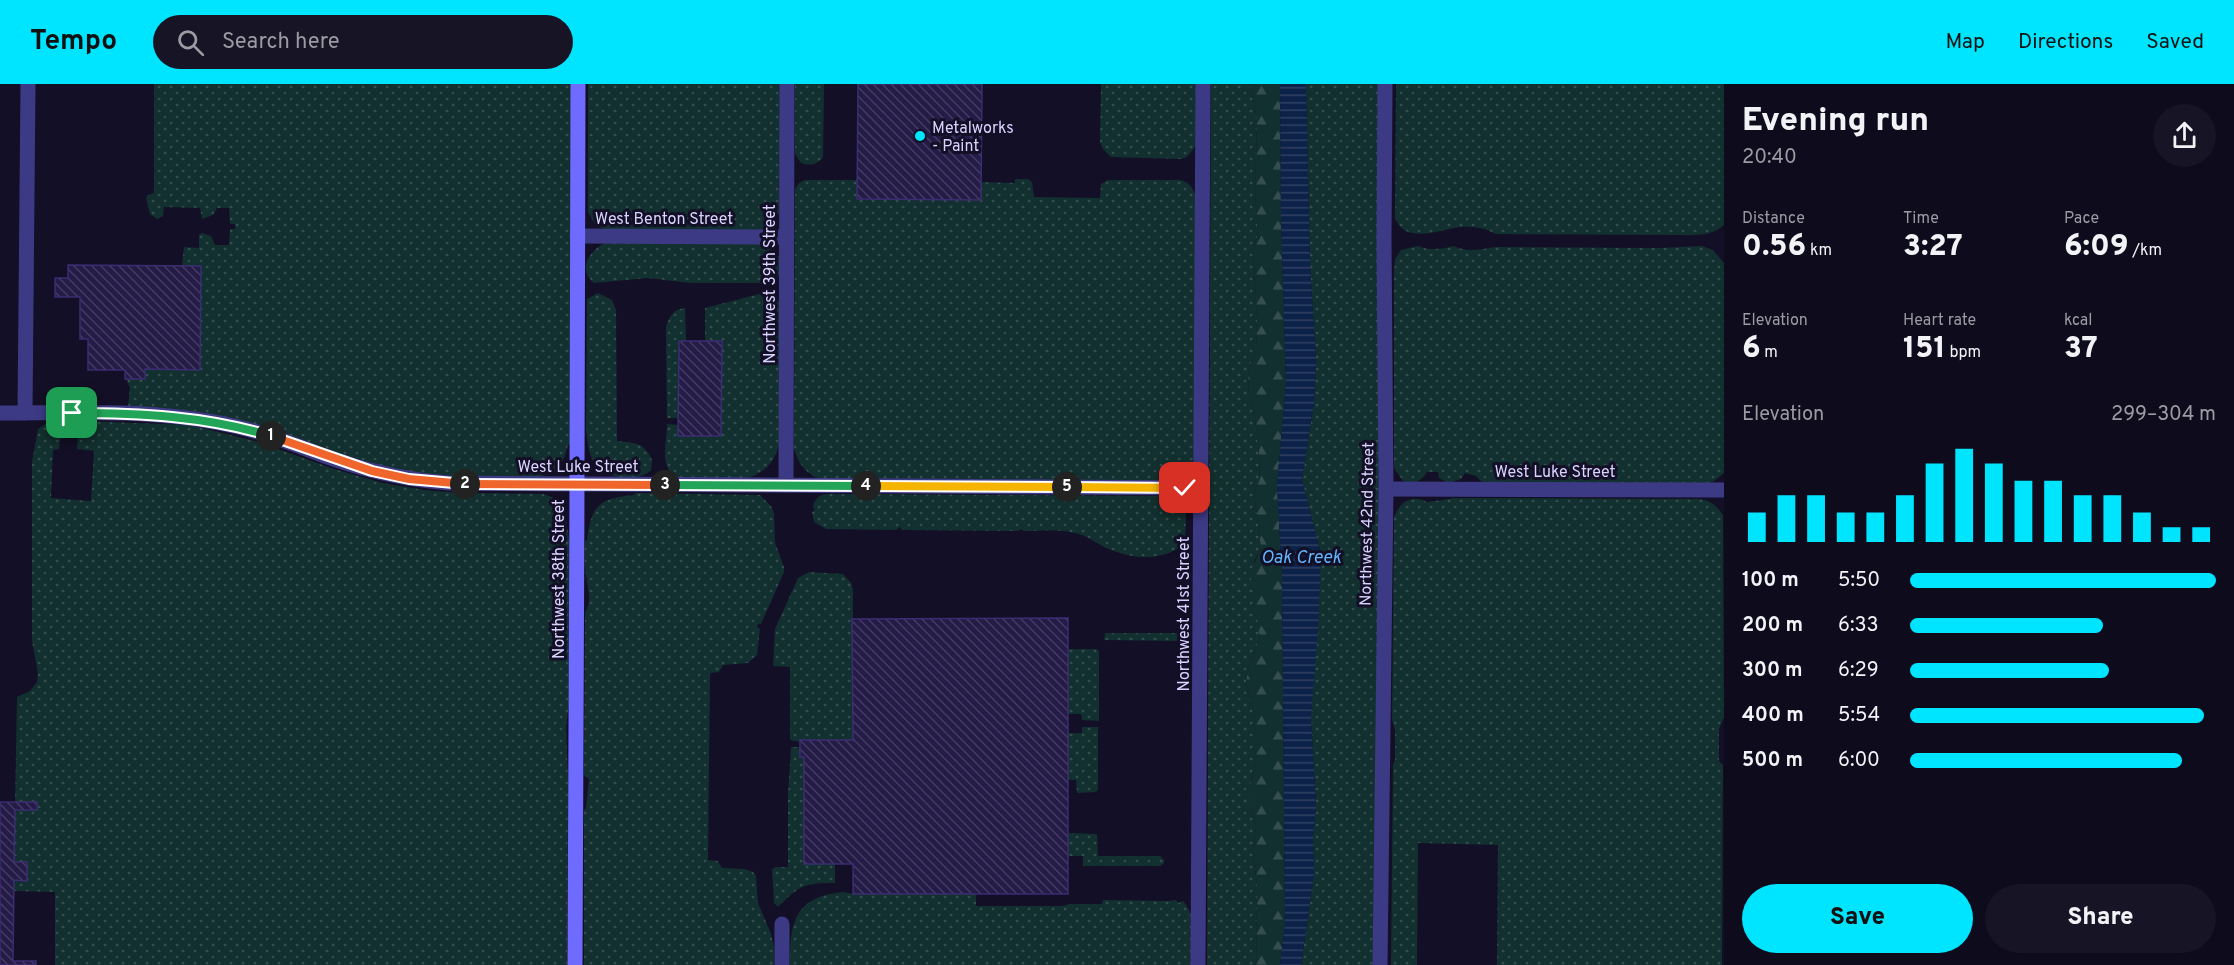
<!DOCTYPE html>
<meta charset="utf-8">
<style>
:root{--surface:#0e0b1c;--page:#171425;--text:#f1f3f6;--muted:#9b9ba3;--accent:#00e5ff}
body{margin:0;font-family:Overpass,sans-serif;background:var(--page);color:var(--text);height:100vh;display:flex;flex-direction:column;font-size:22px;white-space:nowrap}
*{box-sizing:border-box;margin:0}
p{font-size:20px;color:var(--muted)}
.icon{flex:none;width:33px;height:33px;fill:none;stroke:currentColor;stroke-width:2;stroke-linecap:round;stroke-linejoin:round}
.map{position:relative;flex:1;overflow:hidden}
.sheet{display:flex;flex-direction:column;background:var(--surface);width:510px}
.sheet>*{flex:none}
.pin{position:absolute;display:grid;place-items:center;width:51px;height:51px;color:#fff;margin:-26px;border-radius:12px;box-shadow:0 3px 9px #0006}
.km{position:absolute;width:30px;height:30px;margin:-15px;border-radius:50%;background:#222;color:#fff;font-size:16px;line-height:30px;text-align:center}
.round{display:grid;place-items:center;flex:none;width:63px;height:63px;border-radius:32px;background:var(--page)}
.headline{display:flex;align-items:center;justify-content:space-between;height:102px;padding:0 18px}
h1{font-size:33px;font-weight:800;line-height:45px}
.figures{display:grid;grid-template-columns:repeat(3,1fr);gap:9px;height:102px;padding:6px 18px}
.figures div{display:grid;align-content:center}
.figures b{font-size:30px;font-weight:800}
.figures small{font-size:16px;font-weight:400}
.figures p{font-size:16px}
.chart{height:168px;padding:12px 18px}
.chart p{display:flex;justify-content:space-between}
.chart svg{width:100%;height:108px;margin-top:6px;stroke:var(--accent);stroke-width:6}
.action{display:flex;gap:12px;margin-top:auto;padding:12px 18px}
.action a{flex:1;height:69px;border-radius:36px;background:var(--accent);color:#111;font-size:24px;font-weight:800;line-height:69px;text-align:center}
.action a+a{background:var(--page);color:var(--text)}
ul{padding:0 18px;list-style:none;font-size:20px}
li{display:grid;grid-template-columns:96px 72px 1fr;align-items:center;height:45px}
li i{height:15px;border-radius:8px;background:var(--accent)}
header{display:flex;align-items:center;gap:36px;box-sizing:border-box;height:84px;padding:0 30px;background:var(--accent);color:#111}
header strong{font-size:28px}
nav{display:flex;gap:33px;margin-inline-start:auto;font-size:21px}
.search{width:420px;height:54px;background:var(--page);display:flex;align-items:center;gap:15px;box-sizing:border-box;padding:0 21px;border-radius:33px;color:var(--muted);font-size:22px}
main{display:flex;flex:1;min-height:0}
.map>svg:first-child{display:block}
.grass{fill:url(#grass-dots)}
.forest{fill:url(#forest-firs)}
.water{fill:url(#water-rules)}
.building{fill:url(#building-back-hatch);stroke:#3b2d73;stroke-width:1.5}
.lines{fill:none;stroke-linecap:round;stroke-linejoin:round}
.street{stroke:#3d3a85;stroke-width:15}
.secondary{stroke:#6f6bff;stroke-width:15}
.split-1-casing{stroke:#fff;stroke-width:12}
.split-2-casing{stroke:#fff;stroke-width:12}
.split-3-casing{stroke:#fff;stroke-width:12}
.split-4-casing{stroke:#fff;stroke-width:12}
.split-5-casing{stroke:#fff;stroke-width:12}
.split-6-casing{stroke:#fff;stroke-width:12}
.split-1{stroke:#22a559;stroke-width:8}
.split-2{stroke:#f0652b;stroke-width:8}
.split-3{stroke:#f0652b;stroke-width:8}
.split-4{stroke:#22a559;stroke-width:8}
.split-5{stroke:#f5b400;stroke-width:8}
.split-6{stroke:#f5b400;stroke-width:8}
.poi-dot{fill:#00e5ff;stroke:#130f26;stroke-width:2}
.labels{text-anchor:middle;stroke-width:6;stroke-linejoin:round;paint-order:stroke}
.poi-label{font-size:16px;fill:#d9d4ff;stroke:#130f26;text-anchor:start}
.street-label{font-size:16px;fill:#d9d4ff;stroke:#130f26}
.water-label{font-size:18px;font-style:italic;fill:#62b6ff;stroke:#130f26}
</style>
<header>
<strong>Tempo</strong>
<div class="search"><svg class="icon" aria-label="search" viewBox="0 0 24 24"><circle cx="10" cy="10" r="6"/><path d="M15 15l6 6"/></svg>Search here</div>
<nav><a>Map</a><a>Directions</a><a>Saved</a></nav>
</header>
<main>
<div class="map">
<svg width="1724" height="881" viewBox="0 0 1724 881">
<defs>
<pattern id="grass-dots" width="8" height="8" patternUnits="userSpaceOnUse" patternTransform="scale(1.5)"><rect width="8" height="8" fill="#12302f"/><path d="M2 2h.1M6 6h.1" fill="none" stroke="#344d4e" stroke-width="1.8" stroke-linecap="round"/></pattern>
<pattern id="forest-firs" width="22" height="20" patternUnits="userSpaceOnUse" patternTransform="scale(1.5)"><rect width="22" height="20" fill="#12302f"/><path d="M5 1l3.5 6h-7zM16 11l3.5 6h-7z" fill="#344d4e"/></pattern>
<pattern id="water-rules" width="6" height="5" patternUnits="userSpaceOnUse" patternTransform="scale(1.5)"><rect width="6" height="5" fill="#0c2248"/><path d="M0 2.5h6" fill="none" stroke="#2f4163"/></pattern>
<pattern id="building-back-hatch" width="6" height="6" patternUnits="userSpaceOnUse" patternTransform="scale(1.5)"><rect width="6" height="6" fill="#241b47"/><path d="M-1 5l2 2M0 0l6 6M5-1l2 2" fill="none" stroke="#433b63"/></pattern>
</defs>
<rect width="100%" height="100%" fill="#130f26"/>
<g class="grass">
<path d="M 154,0 L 572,0 L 571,360 L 568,361 C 566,369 563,379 557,385 C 535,406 406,391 376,383 C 324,368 273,345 220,332 C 190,324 158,325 128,323 L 130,304 L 126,295 L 145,295 L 145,285 L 200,285 L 201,182 L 182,182 L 184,163 L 199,164 L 199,151 L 202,149 L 211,152 L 215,161 L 229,161 L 230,145 L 235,145 L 235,140 L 230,140 L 229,124 L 217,124 L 213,131 L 202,135 L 200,124 L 164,123 L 163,132 L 157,135 L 150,130 L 146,114 L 148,111 L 154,109 Z"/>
<path d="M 588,0 L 781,0 L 779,128 C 776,137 771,142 762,146 L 605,145 L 596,142 L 588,128 Z"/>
<path d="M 795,0 L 824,0 L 823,73 C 818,81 809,82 801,79 L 795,70 Z"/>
<polygon points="1101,0 1199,0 1195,63 1187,73 1181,75 1111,73 1103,65 1100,58"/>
<polygon points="1211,0 1250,0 1257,35 1255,110 1258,149 1253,167 1257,235 1256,267 1248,286 1249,312 1255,333 1259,370 1260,395 1254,408 1261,464 1254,478 1260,555 1252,571 1246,597 1255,634 1255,681 1250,702 1250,724 1256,742 1253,767 1257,802 1256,881 1207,881"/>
<polygon points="1306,0 1380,0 1376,881 1301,881 1314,790 1313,752 1316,724 1311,633 1321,470 1302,396 1314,318 1316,277 1310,180"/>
<path d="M 1396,0 L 1724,0 L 1724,141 C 1711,153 1693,151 1676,151 L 1496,150 C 1484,143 1467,141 1454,144 C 1434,148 1403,159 1395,133 Z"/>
<path d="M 1015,95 L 1028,95 L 1032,98 L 1034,113 L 1100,114 L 1101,100 L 1108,96 L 1180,96 C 1189,98 1192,103 1196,112 L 1196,376 L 1193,376 C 1193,388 1186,394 1175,398 L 819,395 C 804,388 798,379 794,364 L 795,105 L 799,99 L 805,96 L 857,96 L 981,116 L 981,98 L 1015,99 Z"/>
<path d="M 607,158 L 763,160 L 771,163 L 779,172 L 780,190 L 770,199 L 690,199 L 648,194 L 594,199 C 576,184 591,165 607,158 Z"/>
<path d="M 1418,162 C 1429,167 1442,165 1454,162 C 1467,169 1481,165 1496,163 L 1660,164 L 1702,162 L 1713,166 L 1724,179 L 1724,389 L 1714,397 L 1702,402 L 1487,400 L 1481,397 L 1476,392 L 1465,389 L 1461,395 L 1448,399 L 1439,394 L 1438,388 L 1427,388 C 1420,399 1414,400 1403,397 L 1394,384 L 1394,188 L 1395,175 L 1401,166 Z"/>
<path d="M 598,209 L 612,216 L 616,226 L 617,357 C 635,359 644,358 652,376 L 651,386 C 640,398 610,395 598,384 C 589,375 588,359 586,347 L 587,215 Z"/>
<path d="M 763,209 L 773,209 L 778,215 L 780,222 L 780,354 C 773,409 716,396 675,393 C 659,380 667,359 667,340 L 678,341 L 679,352 L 721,352 L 722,257 L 705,257 L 705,224 Z"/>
<path d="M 685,224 L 686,257 L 679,257 L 678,334 L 667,334 L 666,243 C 669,233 673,225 685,224 Z"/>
<polygon points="79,337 190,341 259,358 334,385 383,399 424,406 461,409 543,410 552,413 564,424 569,454 569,619 566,643 568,695 567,881 55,881 55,808 14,807 14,796 26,796 27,778 14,778 17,613 30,607 37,598 38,589 32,557 32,378 38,345 47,339 60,339 62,343 59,365 53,366 51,414 91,417 94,367 77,365"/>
<path d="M 635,409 L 760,411 L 771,422 L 774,430 L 775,459 L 784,483 L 784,488 L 761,540 L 758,540 L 757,543 L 760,545 L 757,571 L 748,579 L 723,581 L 719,588 L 710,589 L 708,776 L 718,777 L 722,784 L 745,785 L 753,788 L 756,792 L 758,819 L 771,850 L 774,863 L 774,881 L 584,881 L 584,726 L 586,724 L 589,695 L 584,691 L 585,528 C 593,518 587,502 586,491 C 584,480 585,468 585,457 L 587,456 C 591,422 599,414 634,411 Z"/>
<path d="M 827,410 L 1167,412 L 1178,415 L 1184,423 L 1180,428 L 1186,430 C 1185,452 1189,462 1166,470 C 1146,476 1126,473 1104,463 C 1095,458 1086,451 1075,449 C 1059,445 1040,447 1024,447 L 1022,445 L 1018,447 L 902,446 L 900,443 L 896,446 L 826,445 L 814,438 L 812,428 L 815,426 L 813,423 C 815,415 818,411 827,410 Z"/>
<path d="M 1453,414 L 1700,415 C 1711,417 1716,421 1723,431 L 1724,633 L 1719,645 L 1719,677 L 1723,681 L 1722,881 L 1497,881 L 1498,761 L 1418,759 L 1417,881 L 1391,881 L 1393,681 L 1395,676 L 1395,645 L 1392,636 L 1394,433 C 1400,418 1411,410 1427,418 C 1436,416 1443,417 1453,414 Z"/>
<polygon points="809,488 843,490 851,499 853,506 853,656 800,658 790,656 790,583 773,582 775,545 798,494"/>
<polygon points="1105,549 1177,549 1181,553 1177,557 1104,556"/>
<polygon points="1068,565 1096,565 1099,567 1099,637 1082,636 1081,630 1068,630"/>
<polygon points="1082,643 1098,643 1098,705 1096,708 1077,709 1076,696 1068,696 1068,649 1082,649"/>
<path d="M 791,663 L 800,663 L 804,673 L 804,780 L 835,780 L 835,799 C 804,799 800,801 778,823 L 774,819 L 772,785 L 776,783 L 788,783 L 788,710 Z"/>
<polygon points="1068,749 1097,750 1098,772 1160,772 1164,776 1164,779 1160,782 1083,782 1083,772 1068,772"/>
<path d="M 843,808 L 854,810 L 976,810 L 976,822 L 1063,822 L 1069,820 L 1102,820 L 1103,816 L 1168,817 L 1176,816 L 1178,819 L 1183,817 C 1198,833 1193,860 1194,881 L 790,881 C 790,838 794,813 843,808 Z"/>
</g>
<polygon class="forest" points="1250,0 1280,0 1281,133 1286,299 1277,401 1282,492 1285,840 1280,881 1256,881 1257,802 1253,767 1256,742 1250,724 1250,702 1255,681 1255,634 1246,597 1252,571 1260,555 1250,489 1261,464 1254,408 1260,395 1259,370 1255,333 1249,312 1248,286 1256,267 1257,235 1253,167 1258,149 1255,110 1257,35"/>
<polygon class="water" points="1280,0 1306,0 1310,180 1316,277 1314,318 1302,396 1321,470 1318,547 1311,633 1316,724 1313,752 1314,790 1301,881 1280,881 1285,840 1282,492 1277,401 1286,299 1281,133"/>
<g class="building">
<polygon points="858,0 982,0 981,116 857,115"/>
<polygon points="68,181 201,182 200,286 145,285 145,295 125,295 125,286 88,286 88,255 80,255 80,213 55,213 55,194 68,194"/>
<polygon points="679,257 722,257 721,352 678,352"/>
<polygon points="1068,534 1068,810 853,810 853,780 804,780 804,673 800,673 800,656 853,656 852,535"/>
<polygon points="0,718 37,718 37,726 15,726 14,778 27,778 27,797 14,796 13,877 36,877 36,881 0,881"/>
</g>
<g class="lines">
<g class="street">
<polyline points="577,152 787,153"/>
<path d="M 0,329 C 82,329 166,324 246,345 C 276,352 304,365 333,375 C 371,388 409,396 449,399 L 1202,404"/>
<polyline points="25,329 28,0"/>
<polyline points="786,401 787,0"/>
<polyline points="1386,405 1724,406"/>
<polyline points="782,840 782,881"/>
<polyline points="1198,881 1203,0"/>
<polyline points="1380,881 1386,405 1384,156 1385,0"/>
</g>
<path class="secondary" d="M 575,881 C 578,587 576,294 578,0"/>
</g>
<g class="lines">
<g class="split-1-casing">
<path id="split-1" d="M 72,329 C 140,329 205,332 271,352"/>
</g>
<g class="split-2-casing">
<polyline id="split-2" points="271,352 372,387 409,395 465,400"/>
</g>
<g class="split-3-casing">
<polyline id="split-3" points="465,400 665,401"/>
</g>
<g class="split-4-casing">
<polyline id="split-4" points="665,401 866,402"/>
</g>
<g class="split-5-casing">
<polyline id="split-5" points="866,402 1067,403"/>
</g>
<g class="split-6-casing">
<polyline id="split-6" points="1067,403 1185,404"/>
</g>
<use href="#split-1" class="split-1"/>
<use href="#split-2" class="split-2"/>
<use href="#split-3" class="split-3"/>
<use href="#split-4" class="split-4"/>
<use href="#split-5" class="split-5"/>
<use href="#split-6" class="split-6"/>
</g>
<circle class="poi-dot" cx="920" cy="52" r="6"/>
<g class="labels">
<g class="poi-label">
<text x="932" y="49">Metalworks<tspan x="932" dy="18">- Paint</tspan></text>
</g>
<g class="street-label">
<text x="664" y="140">West Benton Street</text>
<text transform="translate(769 200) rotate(-90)" y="6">Northwest 39th Street</text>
<text x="578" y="388">West Luke Street</text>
<text x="1555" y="393">West Luke Street</text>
<text transform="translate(1366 440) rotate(-89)" y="6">Northwest 42nd Street</text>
<text transform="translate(558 495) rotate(-90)" y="6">Northwest 38th Street</text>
<text transform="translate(1183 530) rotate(-90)" y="6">Northwest 41st Street</text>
</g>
<g class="water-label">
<text x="1301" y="479">Oak Creek</text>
</g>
</g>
</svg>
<div class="pin" style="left:72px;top:329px;background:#1e9e55"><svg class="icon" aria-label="arrive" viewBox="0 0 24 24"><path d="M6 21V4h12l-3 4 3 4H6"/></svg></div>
<div class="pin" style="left:1185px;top:404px;background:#d93025"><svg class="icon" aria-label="check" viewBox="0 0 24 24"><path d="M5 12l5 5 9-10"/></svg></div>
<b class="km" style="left:271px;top:352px">1</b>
<b class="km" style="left:465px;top:400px">2</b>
<b class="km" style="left:665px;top:401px">3</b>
<b class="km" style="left:866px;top:402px">4</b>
<b class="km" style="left:1067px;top:403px">5</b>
</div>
<section class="sheet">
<div class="headline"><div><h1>Evening run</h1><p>20:40</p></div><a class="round"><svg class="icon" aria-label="share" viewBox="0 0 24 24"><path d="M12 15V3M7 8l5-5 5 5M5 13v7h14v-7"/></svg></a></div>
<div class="figures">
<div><p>Distance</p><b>0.56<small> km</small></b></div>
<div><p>Time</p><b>3:27</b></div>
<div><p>Pace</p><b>6:09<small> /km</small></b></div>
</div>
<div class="figures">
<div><p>Elevation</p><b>6<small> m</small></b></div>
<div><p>Heart rate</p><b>151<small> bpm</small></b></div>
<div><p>kcal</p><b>37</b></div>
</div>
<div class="chart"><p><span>Elevation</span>299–304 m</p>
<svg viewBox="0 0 160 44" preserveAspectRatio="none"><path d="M5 44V32M15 44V25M25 44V25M35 44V32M45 44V32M55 44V25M65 44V12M75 44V6M85 44V12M95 44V19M105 44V19M115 44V25M125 44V25M135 44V32M145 44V38M155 44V38"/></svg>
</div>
<ul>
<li><b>100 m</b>5:50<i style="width:100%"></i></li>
<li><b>200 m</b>6:33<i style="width:63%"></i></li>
<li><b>300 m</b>6:29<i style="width:65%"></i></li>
<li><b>400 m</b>5:54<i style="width:96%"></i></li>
<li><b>500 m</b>6:00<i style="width:89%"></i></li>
</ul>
<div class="action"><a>Save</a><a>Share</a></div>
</section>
</main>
